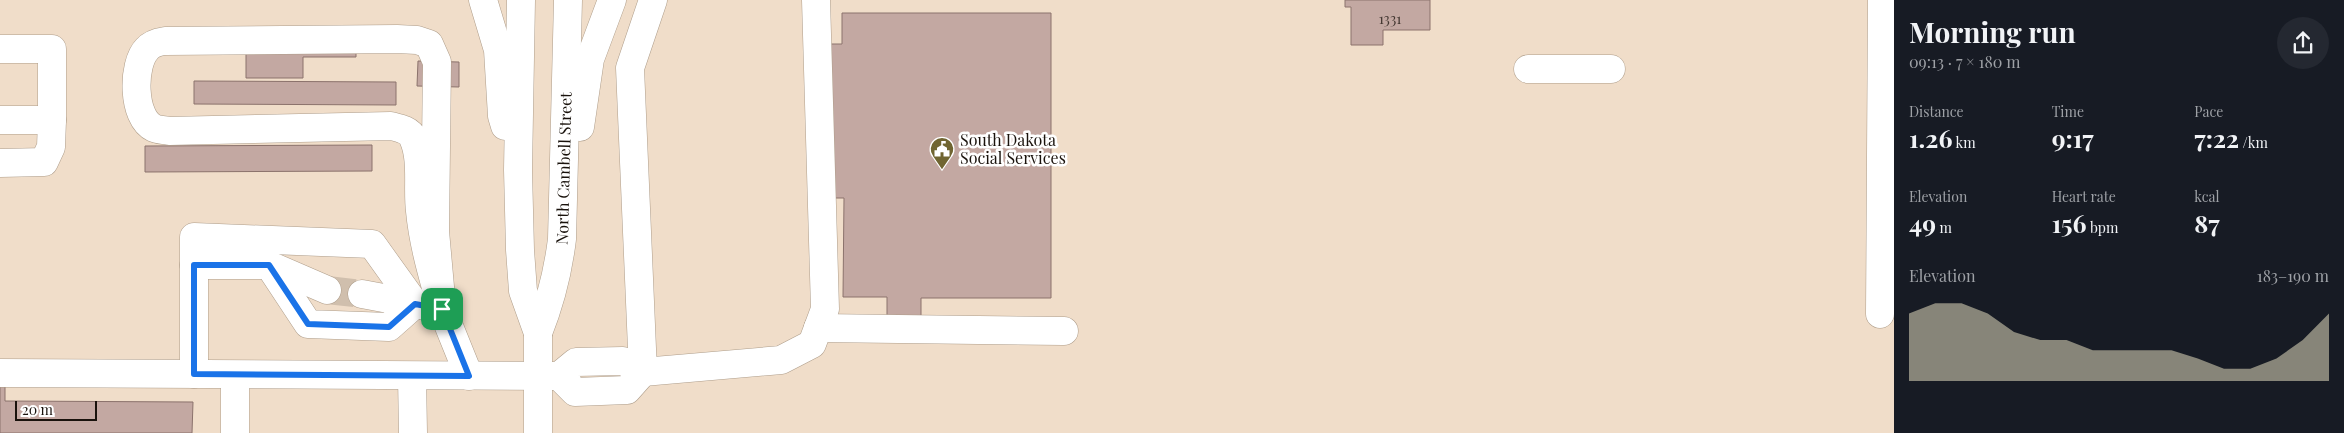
<!DOCTYPE html>
<meta charset="utf-8">
<style>
:root{--surface:#171b24;--page:#242831;--text:#f1f3f6;--muted:#9ea1a6;--accent:#b7b39d}
body{margin:0;font-family:"Playfair Display",serif;background:var(--page);color:var(--text);height:100vh;display:flex;flex-direction:column;font-size:19px;white-space:nowrap}
*{box-sizing:border-box;margin:0}
p{font-size:16px;color:var(--muted)}
.icon{flex:none;width:28px;height:28px;fill:none;stroke:currentColor;stroke-width:2;stroke-linecap:round;stroke-linejoin:round}
.map{position:relative;flex:1;overflow:hidden}
.sheet{display:flex;flex-direction:column;background:var(--surface);width:450px}
.sheet>*{flex:none}
.scale{position:absolute;left:15px;bottom:12px;width:82px;box-sizing:border-box;padding-left:5px;border:2px solid #19120c;border-top:0;font-size:14px;line-height:18px;white-space:nowrap;color:#19120c;-webkit-text-stroke:4px #fff;paint-order:stroke}
.pin{position:absolute;display:grid;place-items:center;width:42px;height:42px;color:#fff;margin:-21px;border-radius:10px;box-shadow:0 2px 8px #0006}
.round{display:grid;place-items:center;flex:none;width:52px;height:52px;border-radius:26px;background:var(--page)}
.headline{display:flex;align-items:center;justify-content:space-between;height:85px;padding:0 15px}
h1{font-size:28px;font-weight:700;line-height:38px}
.metrics{display:grid;grid-template-columns:repeat(3,1fr);gap:8px;height:85px;padding:5px 15px}
.metrics div{display:grid;align-content:center}
.metrics b{font-size:25px;font-weight:700}
.metrics small{font-size:14px;font-weight:400}
.metrics p{font-size:14px}
.chart{height:140px;padding:10px 15px}
.chart p{display:flex;justify-content:space-between}
.chart svg{width:100%;height:90px;margin-top:5px;fill:var(--accent);opacity:.7}
main{display:flex;flex:1;min-height:0}
.map>svg:first-child{display:block}
.building{fill:#c3a8a2;stroke:#8b726c}
.lines{fill:none;stroke-linecap:round;stroke-linejoin:round}
.minor-tunnel{stroke:#d0bfad;stroke-width:28;stroke-dasharray:28 14;stroke-linecap:butt}
.minor-casing{stroke:#ae9d8a;stroke-width:29}
.major-casing{stroke:#ae9d8a;stroke-width:29}
.minor{stroke:#fff;stroke-width:28}
.major{stroke:#fff;stroke-width:28}
.route-casing{stroke:#fff;stroke-width:10}
.route{stroke:#1a73e8;stroke-width:6}
.labels{text-anchor:middle;stroke-width:5;stroke-linejoin:round;paint-order:stroke}
.number-label{font-size:14px;fill:#443832}
.poi-label{font-size:16px;fill:#19120c;stroke:#fff;text-anchor:start}
.street-label{font-size:16px;fill:#19120c;stroke:#fff}
</style>
<main>
<div class="map">
<svg width="1894" height="433" viewBox="0 0 1894 433">
<rect width="100%" height="100%" fill="#f0ddc9"/>
<g class="building">
<polygon points="1345,0 1430,0 1430,30 1383,30 1383,45 1351,45 1351,7 1345,7"/>
<polygon points="842,13 1051,13 1051,298 921,298 921,319 887,319 887,297 843,297 844,198 833,198 830,44 842,44"/>
<polygon points="356,41 356,57 303,57 303,78 246,78 246,52"/>
<polygon points="418,61 459,62 459,87 417,86"/>
<polygon points="194,81 396,82 396,105 194,104"/>
<polygon points="372,145 372,171 145,172 145,146"/>
<polygon points="0,384 5,384 5,401 193,402 192,433 0,433"/>
</g>
<g class="lines">
<polyline class="minor-tunnel" points="327,290 362,294"/>
<g class="minor-casing">
<g id="minor">
<polyline points="0,49 52,49 52,120 0,120"/>
<polyline points="1528,69 1611,69"/>
<polyline points="0,163 44,162 51,147 52,120"/>
<polyline points="194,265 269,265 327,290"/>
<polyline points="269,265 308,324 389,327 415,304"/>
<path d="M 362,294 L 442,309 C 433,277 423,244 420,211 C 417,188 423,160 413,138 C 410,130 399,128 391,126 L 169,131 C 165,130 158,130 154,128 C 132,118 132,64 147,49 C 151,44 158,42 165,41 L 397,39 L 417,40 L 429,44 L 437,62 L 435,231 L 442,309 L 469,376"/>
<polyline points="1880,314 1882,0"/>
<polyline points="818,328 1064,331"/>
<polyline points="0,373 559,376 576,362 623,361 643,372 781,360 812,344 825,309 816,0"/>
<polyline points="194,374 194,237 372,244 415,304"/>
<polyline points="235,375 235,433"/>
<polyline points="412,376 413,433"/>
<polyline points="559,376 575,392 627,390 643,372 630,68 653,0"/>
</g>
</g>
<g class="major-casing">
<g id="major">
<polyline points="483,0 498,50 502,116 505,126"/>
<polyline points="521,0 518,170 520,250 523,291 538,333 538,433"/>
<polyline points="580,127 590,59 612,0"/>
<path id="s1" d="M 538,333 C 550,303 558,272 562,239 L 568,0"/>
</g>
</g>
<use href="#minor" class="minor"/>
<use href="#major" class="major"/>
</g>
<g class="lines">
<g class="route-casing">
<polygon id="route" points="194,265 269,265 308,324 389,327 415,304 442,309 469,376 194,374"/>
</g>
<use href="#route" class="route"/>
</g>
<defs>
<g id="civic-pin" transform="scale(1.25)"><path d="M0 17L-7.5 6A9.5 9.5 0 1 1 7.5 6Z" fill="#706531" stroke="#fff"/><path d="M-.6-6.5H3V-4.5H.6V-3L4-1V1h2V6H-6V1h2V-1L-.6-3ZM-1.2 2.5V6h2.4V2.5Z" fill="#fff"/></g>
</defs>
<g fill-rule="evenodd">
<use href="#civic-pin" x="942" y="149"/>
</g>
<g class="labels">
<g class="number-label">
<text x="1390" y="24">1331</text>
</g>
<g class="poi-label">
<text x="960" y="146">South Dakota<tspan x="960" dy="18">Social Services</tspan></text>
</g>
<g class="street-label">
<text dy="6" stroke="none"><textPath href="#s1" startOffset="168">North Cambell Street</textPath></text>
</g>
</g>
</svg>
<div class="scale">20 m</div>
<div class="pin" style="left:442px;top:309px;background:#1e9e55"><svg class="icon" aria-label="arrive" viewBox="0 0 24 24"><path d="M6 21V4h12l-3 4 3 4H6"/></svg></div>
</div>
<section class="sheet">
<div class="headline"><div><h1>Morning run</h1><p>09:13 · 7 × 180 m</p></div><a class="round"><svg class="icon" aria-label="share" viewBox="0 0 24 24"><path d="M12 15V3M7 8l5-5 5 5M5 13v7h14v-7"/></svg></a></div>
<div class="metrics">
<div><p>Distance</p><b>1.26<small> km</small></b></div>
<div><p>Time</p><b>9:17</b></div>
<div><p>Pace</p><b>7:22<small> /km</small></b></div>
</div>
<div class="metrics">
<div><p>Elevation</p><b>49<small> m</small></b></div>
<div><p>Heart rate</p><b>156<small> bpm</small></b></div>
<div><p>kcal</p><b>87</b></div>
</div>
<div class="chart"><p><span>Elevation</span>183–190 m</p>
<svg viewBox="0 0 160 44" preserveAspectRatio="none"><path d="M0 44V11L10 6L20 6L30 11L40 20L50 24L60 24L70 29L80 29L90 29L100 29L110 33L120 38L130 38L140 33L150 24L160 11V44z"/></svg>
</div>
</section>
</main>
